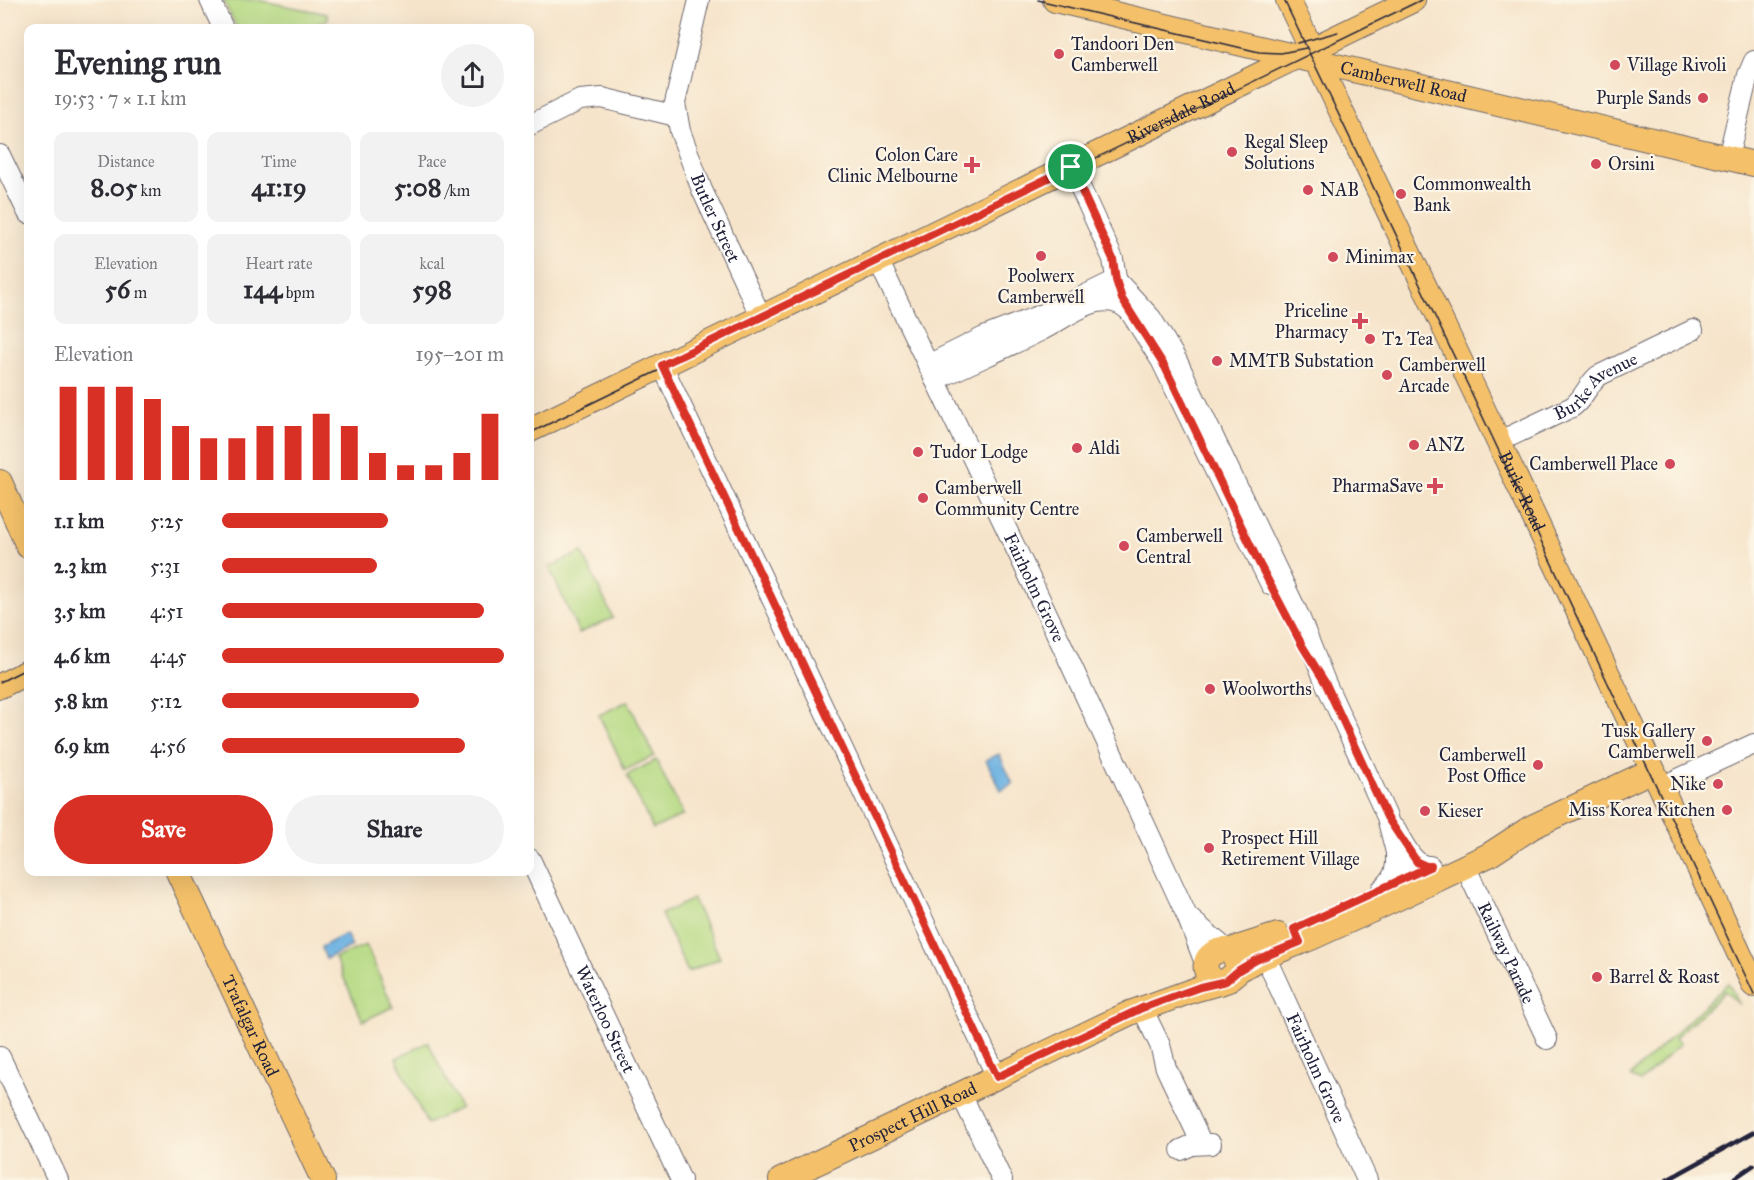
<!DOCTYPE html>
<meta charset="utf-8">
<style>
:root{--surface:#fff;--page:#f2f2f3;--text:#2b2b33;--muted:#7c7c81;--accent:#d93025}
body{margin:0;font-family:"IM FELL Great Primer",serif;background:var(--page);color:var(--text);height:100vh;display:flex;flex-direction:column;font-size:22px;white-space:nowrap}
*{box-sizing:border-box;margin:0}
p{font-size:20px;color:var(--muted)}
.icon{flex:none;width:33px;height:33px;fill:none;stroke:currentColor;stroke-width:2;stroke-linecap:round;stroke-linejoin:round}
.map{position:relative;flex:1;overflow:hidden}
.drawer{position:absolute;left:24px;top:24px;width:510px;height:852px;display:flex;flex-direction:column;background:var(--surface);border-radius:12px;box-shadow:0 6px 24px #0002}
.drawer>*{flex:none}
.pin{position:absolute;display:grid;place-items:center;width:51px;height:51px;color:#fff;margin:-26px;border:3px solid #fff;border-radius:50%;box-shadow:0 2px 6px #0007}
.round{display:grid;place-items:center;flex:none;width:63px;height:63px;border-radius:32px;background:var(--page)}
.summary{display:flex;align-items:center;justify-content:space-between;height:102px;padding:0 30px}
h1{font-size:33px;font-weight:700;line-height:45px}
.figures{display:grid;grid-template-columns:repeat(3,1fr);gap:9px;height:102px;padding:6px 30px}
.figures div{display:grid;align-content:center;border-radius:12px;background:var(--page);text-align:center}
.figures b{font-size:26px;font-weight:700}
.figures small{font-size:16px;font-weight:400}
.figures p{font-size:16px}
.chart{height:168px;padding:12px 30px}
.chart p{display:flex;justify-content:space-between}
.chart svg{width:100%;height:108px;margin-top:6px;stroke:var(--accent);stroke-width:6}
.cta{display:flex;gap:12px;margin-top:auto;padding:12px 30px}
.cta a{flex:1;height:69px;border-radius:36px;background:var(--accent);color:#fff;font-size:24px;font-weight:700;line-height:69px;text-align:center}
.cta a+a{background:var(--page);color:var(--text)}
ul{padding:0 30px;list-style:none;font-size:20px}
li{display:grid;grid-template-columns:96px 72px 1fr;align-items:center;height:45px}
li i{height:15px;border-radius:8px;background:var(--accent)}
.map>svg:first-child{display:block}
.green{fill:#b4d981;stroke:#6b7e5e;stroke-width:1.5}
.water{fill:#6ab1e1;stroke:#466a8e;stroke-width:1.5}
.lines{fill:none;stroke-linecap:round;stroke-linejoin:round}
.minor-casing{stroke:#6c666d;stroke-width:22}
.major-casing{stroke:#6c666d;stroke-width:26}
.minor{stroke:#fff;stroke-width:20}
.major{stroke:#f4c16a;stroke-width:24}
.tram{stroke:#22223b;stroke-width:1.5}
.rail{stroke:#22223b;stroke-width:4.5}
.route-casing{stroke:#fff;stroke-width:12}
.route{stroke:#d93025;stroke-width:8}
.poi-dot{fill:#d1495b;stroke:#fcf5e5;stroke-width:2}
.labels{text-anchor:middle;stroke-width:4.5;stroke-linejoin:round;paint-order:stroke}
.poi-label{font-size:18px;fill:#22223b;stroke:#fcf5e5;text-anchor:start}
.street-label{font-size:18px;fill:#22223b;stroke:#fcf5e5}
</style>
<div class="map">
<svg width="1754" height="1180" viewBox="0 0 1754 1180">
<rect width="100%" height="100%" fill="#fcf5e5"/>
<filter id="ink" filterUnits="userSpaceOnUse"><feTurbulence type="fractalNoise" baseFrequency=".0167" numOctaves="2"/><feDisplacementMap in="SourceGraphic" scale="12" xChannelSelector="R" yChannelSelector="G"/><feConvolveMatrix kernelMatrix="1 2 1 2 8 2 1 2 1" color-interpolation-filters="sRGB"/></filter>
<filter id="wash" filterUnits="userSpaceOnUse"><feTurbulence type="fractalNoise" baseFrequency=".008" numOctaves="4" result="noise"/><feDisplacementMap in="SourceGraphic" scale="24" xChannelSelector="R" yChannelSelector="G"/><feGaussianBlur stdDeviation="1.35" result="paint"/><feColorMatrix in="noise" values="0 0 0 0 0 0 0 0 0 0 0 0 0 0 0 0 0 1.4 0 .05"/><feComposite in="paint" operator="in"/></filter>
<g filter="url(#wash)">
<rect width="100%" height="100%" fill="#f6e4ca"/>
<g class="green">
<polygon points="223,0 257,0 327,14 328,19 309,28 237,28"/>
<polygon points="582,552 613,618 579,633 549,567"/>
<polygon points="628,701 654,756 625,770 599,715"/>
<polygon points="656,760 683,815 653,829 627,775"/>
<polygon points="693,899 720,958 688,972 661,914"/>
<polygon points="366,945 393,1007 363,1021 335,958"/>
<polygon points="1728,983 1740,1005 1725,991 1675,1038 1680,1044 1640,1082 1630,1076"/>
<polygon points="428,1042 460,1108 427,1124 396,1058"/>
</g>
<g class="water">
<polygon points="999,754 1013,784 1001,790 986,760"/>
<polygon points="346,934 352,946 326,959 321,947"/>
</g>
</g>
<g filter="url(#ink)">
<g class="lines">
<g class="minor-casing">
<g id="minor">
<polyline points="210,0 223,28"/>
<path id="s1" d="M 699,0 L 675,103 L 680,131 L 702,190 L 761,317"/>
<polyline points="530,125 580,100 602,98 676,116"/>
<polyline points="0,155 28,213"/>
<polyline points="1728,158 1748,75 1754,61"/>
<polyline points="1071,167 1113,259 1116,278 1122,299 1161,360 1271,585"/>
<path id="s2" d="M 878,260 L 1061,643 L 1187,916 L 1205,963"/>
<polyline points="1116,280 1151,318 1177,361 1299,616 1326,684 1387,817 1400,868 1406,878"/>
<polyline points="662,365 997,1077"/>
<polyline points="928,365 984,337 1061,307 1116,280"/>
<path d="M 935,380 C 970,363 1006,348 1040,331 C 1059,322 1078,306 1098,302 C 1110,300 1120,302 1128,310"/>
<path id="s3" d="M 1498,442 L 1572,407 C 1584,399 1587,385 1598,376 L 1693,330"/>
<polyline points="1661,787 1754,744"/>
<path d="M 1395,829 C 1403,842 1413,867 1430,866"/>
<path id="s4" d="M 530,859 L 681,1180"/>
<path id="s5" d="M 1465,866 L 1547,1039"/>
<path d="M 1382,889 C 1393,880 1397,870 1396,855"/>
<polyline points="1189,918 1227,950"/>
<path id="s6" d="M 1265,956 L 1367,1180"/>
<polyline points="1142,1008 1160,1045 1166,1068 1202,1144"/>
<polyline points="0,1057 58,1180"/>
<polyline points="961,1094 1002,1180"/>
<polyline points="1181,1150 1192,1145 1211,1144"/>
</g>
</g>
<g class="major-casing">
<g id="major">
<path id="s7" d="M 1055,0 L 1754,164"/>
<path id="s8" d="M 1288,0 L 1476,394 L 1754,985"/>
<path id="s9" d="M 530,430 L 1413,0"/>
<polyline points="0,482 28,546"/>
<polyline points="0,686 28,672"/>
<path id="s10" d="M 178,872 L 323,1180"/>
<polyline points="1228,951 1278,935"/>
<path d="M 1220,983 C 1197,975 1203,949 1227,950 L 1234,956 L 1236,961"/>
<path id="s11" d="M 781,1180 L 1130,1013 L 1194,990 L 1226,981 L 1239,970 L 1256,960 L 1311,938 L 1379,907 L 1489,855 L 1532,827 L 1653,770"/>
</g>
</g>
<use href="#minor" class="minor"/>
<use href="#major" class="major"/>
<g class="tram">
<polyline points="1038,0 1259,52 1281,53 1306,48"/>
<polyline points="1284,0 1473,396 1754,994"/>
<polyline points="1298,43 1338,32"/>
<polyline points="530,433 1421,0"/>
<polyline points="0,682 28,668"/>
</g>
<g class="rail">
<polyline points="1667,1180 1754,1132"/>
<polyline points="1732,1180 1754,1165"/>
</g>
</g>
</g>
<g class="lines" filter="url(#ink)">
<g class="route-casing">
<polygon id="route" points="1071,167 1113,259 1116,280 1122,299 1165,367 1259,563 1303,647 1326,684 1387,817 1417,862 1426,866 1431,866 1294,929 1300,942 1256,960 1239,970 1226,981 1200,987 1142,1008 997,1077 662,365"/>
</g>
<use href="#route" class="route"/>
</g>
<g class="poi-dot">
<circle cx="1059" cy="54" r="6"/>
<circle cx="1615" cy="65" r="6"/>
<circle cx="1703" cy="98" r="6"/>
<circle cx="1232" cy="152" r="6"/>
<circle cx="1596" cy="164" r="6"/>
<path d="M969 156h6v6h6v6h-6v6h-6v-6h-6v-6h6z"/>
<circle cx="1308" cy="190" r="6"/>
<circle cx="1401" cy="194" r="6"/>
<circle cx="1041" cy="256" r="6"/>
<circle cx="1333" cy="257" r="6"/>
<path d="M1357 312h6v6h6v6h-6v6h-6v-6h-6v-6h6z"/>
<circle cx="1370" cy="339" r="6"/>
<circle cx="1217" cy="361" r="6"/>
<circle cx="1387" cy="375" r="6"/>
<circle cx="1414" cy="445" r="6"/>
<circle cx="1077" cy="448" r="6"/>
<circle cx="918" cy="452" r="6"/>
<circle cx="1670" cy="464" r="6"/>
<path d="M1432 477h6v6h6v6h-6v6h-6v-6h-6v-6h6z"/>
<circle cx="923" cy="498" r="6"/>
<circle cx="1124" cy="546" r="6"/>
<circle cx="1210" cy="689" r="6"/>
<circle cx="1707" cy="741" r="6"/>
<circle cx="1538" cy="765" r="6"/>
<circle cx="1718" cy="784" r="6"/>
<circle cx="1727" cy="810" r="6"/>
<circle cx="1425" cy="811" r="6"/>
<circle cx="1209" cy="848" r="6"/>
<circle cx="1597" cy="977" r="6"/>
</g>
<g class="labels">
<g class="poi-label">
<text x="1071" y="50">Tandoori Den<tspan x="1071" dy="21">Camberwell</tspan></text>
<text x="1627" y="71">Village Rivoli</text>
<text x="1691" y="104" text-anchor="end">Purple Sands</text>
<text x="1244" y="148">Regal Sleep<tspan x="1244" dy="21">Solutions</tspan></text>
<text x="958" y="161" text-anchor="end">Colon Care<tspan x="958" dy="21">Clinic Melbourne</tspan></text>
<text x="1608" y="170">Orsini</text>
<text x="1413" y="190">Commonwealth<tspan x="1413" dy="21">Bank</tspan></text>
<text x="1320" y="196">NAB</text>
<text x="1345" y="263">Minimax</text>
<text x="1041" y="282" text-anchor="middle">Poolwerx<tspan x="1041" dy="21">Camberwell</tspan></text>
<text x="1348" y="317" text-anchor="end">Priceline<tspan x="1348" dy="21">Pharmacy</tspan></text>
<text x="1382" y="345">T2 Tea</text>
<text x="1229" y="367">MMTB Substation</text>
<text x="1399" y="371">Camberwell<tspan x="1399" dy="21">Arcade</tspan></text>
<text x="1426" y="451">ANZ</text>
<text x="1089" y="454">Aldi</text>
<text x="930" y="458">Tudor Lodge</text>
<text x="1658" y="470" text-anchor="end">Camberwell Place</text>
<text x="1423" y="492" text-anchor="end">PharmaSave</text>
<text x="935" y="494">Camberwell<tspan x="935" dy="21">Community Centre</tspan></text>
<text x="1136" y="542">Camberwell<tspan x="1136" dy="21">Central</tspan></text>
<text x="1222" y="695">Woolworths</text>
<text x="1695" y="737" text-anchor="end">Tusk Gallery<tspan x="1695" dy="21">Camberwell</tspan></text>
<text x="1526" y="761" text-anchor="end">Camberwell<tspan x="1526" dy="21">Post Office</tspan></text>
<text x="1706" y="790" text-anchor="end">Nike</text>
<text x="1715" y="816" text-anchor="end">Miss Korea Kitchen</text>
<text x="1437" y="817">Kieser</text>
<text x="1221" y="844">Prospect Hill<tspan x="1221" dy="21">Retirement Village</tspan></text>
<text x="1609" y="983">Barrel &amp; Roast</text>
</g>
<g class="street-label">
<text dy="6" stroke="none"><textPath href="#s7" startOffset="358">Camberwell Road</textPath></text>
<text dy="6" stroke="none"><textPath href="#s9" startOffset="724">Riversdale Road</textPath></text>
<text dy="6" stroke="none"><textPath href="#s1" startOffset="228">Butler Street</textPath></text>
<text dy="6" stroke="none"><textPath href="#s3" startOffset="114">Burke Avenue</textPath></text>
<text dy="6" stroke="none"><textPath href="#s8" startOffset="544">Burke Road</textPath></text>
<text dy="6" stroke="none"><textPath href="#s2" startOffset="363">Fairholm Grove</textPath></text>
<text dy="6" stroke="none"><textPath href="#s5" startOffset="96">Railway Parade</textPath></text>
<text dy="6" stroke="none"><textPath href="#s4" startOffset="177">Waterloo Street</textPath></text>
<text dy="6" stroke="none"><textPath href="#s10" startOffset="170">Trafalgar Road</textPath></text>
<text dy="6" stroke="none"><textPath href="#s6" startOffset="123">Fairholm Grove</textPath></text>
<text dy="6" stroke="none"><textPath href="#s11" startOffset="146">Prospect Hill Road</textPath></text>
</g>
</g>
</svg>
<div class="pin" style="left:1071px;top:167px;background:#1e9e55"><svg class="icon" aria-label="arrive" viewBox="0 0 24 24"><path d="M6 21V4h12l-3 4 3 4H6"/></svg></div>
<section class="drawer">
<div class="summary"><div><h1>Evening run</h1><p>19:53 · 7 × 1.1 km</p></div><a class="round"><svg class="icon" aria-label="share" viewBox="0 0 24 24"><path d="M12 15V3M7 8l5-5 5 5M5 13v7h14v-7"/></svg></a></div>
<div class="figures">
<div><p>Distance</p><b>8.05<small> km</small></b></div>
<div><p>Time</p><b>41:19</b></div>
<div><p>Pace</p><b>5:08<small> /km</small></b></div>
</div>
<div class="figures">
<div><p>Elevation</p><b>56<small> m</small></b></div>
<div><p>Heart rate</p><b>144<small> bpm</small></b></div>
<div><p>kcal</p><b>598</b></div>
</div>
<div class="chart"><p><span>Elevation</span>195–201 m</p>
<svg viewBox="0 0 160 44" preserveAspectRatio="none"><path d="M5 44V6M15 44V6M25 44V6M35 44V11M45 44V22M55 44V27M65 44V27M75 44V22M85 44V22M95 44V17M105 44V22M115 44V33M125 44V38M135 44V38M145 44V33M155 44V17"/></svg>
</div>
<ul>
<li><b>1.1 km</b>5:25<i style="width:59%"></i></li>
<li><b>2.3 km</b>5:31<i style="width:55%"></i></li>
<li><b>3.5 km</b>4:51<i style="width:93%"></i></li>
<li><b>4.6 km</b>4:45<i style="width:100%"></i></li>
<li><b>5.8 km</b>5:12<i style="width:70%"></i></li>
<li><b>6.9 km</b>4:56<i style="width:86%"></i></li>
</ul>
<div class="cta"><a>Save</a><a>Share</a></div>
</section>
</div>
